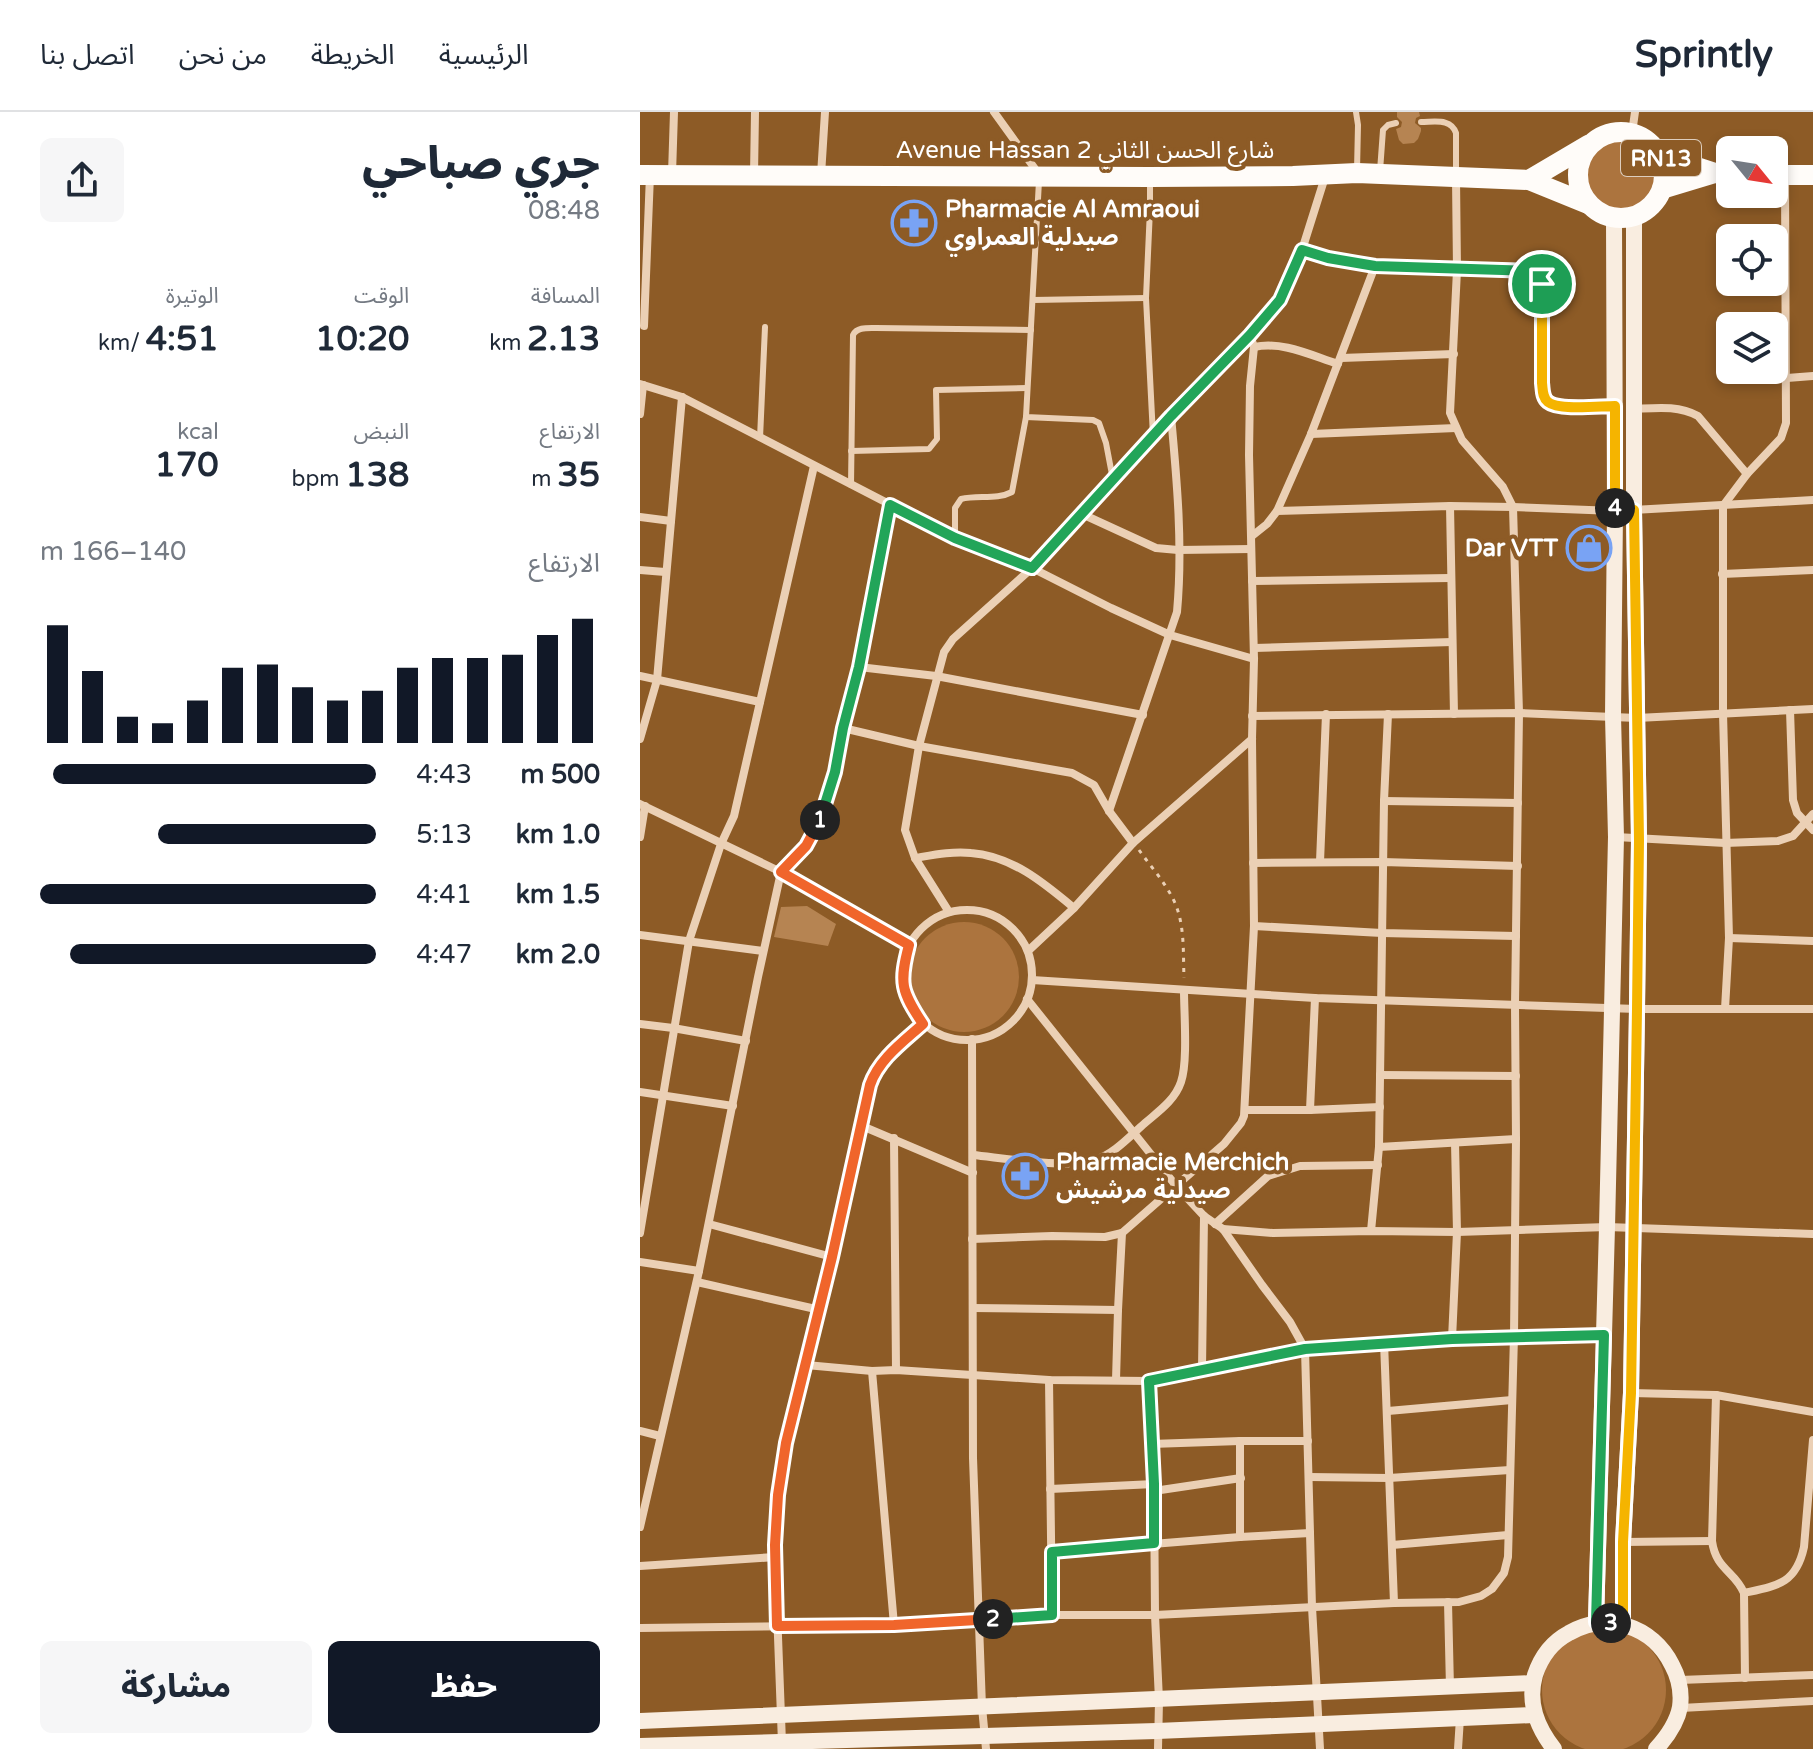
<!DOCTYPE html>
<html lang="ar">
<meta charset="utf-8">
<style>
:root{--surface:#fff;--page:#f6f6f7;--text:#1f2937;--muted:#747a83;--line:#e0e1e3;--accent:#111827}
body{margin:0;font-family:"Varela Round","Noto Sans Arabic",sans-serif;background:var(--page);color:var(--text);direction:rtl;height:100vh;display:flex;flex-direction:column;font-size:30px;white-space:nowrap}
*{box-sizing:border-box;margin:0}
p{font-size:26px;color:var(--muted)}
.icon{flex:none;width:44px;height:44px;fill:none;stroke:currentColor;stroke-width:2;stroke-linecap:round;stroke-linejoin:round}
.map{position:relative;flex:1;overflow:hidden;direction:ltr}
.sheet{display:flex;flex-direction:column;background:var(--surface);width:640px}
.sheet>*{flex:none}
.needle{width:52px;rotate:120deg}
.tools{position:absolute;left:1076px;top:24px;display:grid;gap:16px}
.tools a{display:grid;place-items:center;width:72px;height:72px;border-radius:12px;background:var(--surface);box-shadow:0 4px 12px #0003;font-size:40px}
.pin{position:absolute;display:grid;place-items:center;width:68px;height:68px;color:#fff;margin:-34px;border:4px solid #fff;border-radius:50%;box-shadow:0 2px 8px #0007}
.km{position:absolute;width:40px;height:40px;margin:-20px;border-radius:50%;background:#222;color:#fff;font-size:22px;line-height:40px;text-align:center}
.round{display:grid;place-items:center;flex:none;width:84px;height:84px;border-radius:12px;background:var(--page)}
.overview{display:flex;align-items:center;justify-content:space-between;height:136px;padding:0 40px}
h1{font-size:44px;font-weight:800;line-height:60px}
.metrics{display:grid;grid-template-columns:repeat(3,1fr);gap:12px;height:136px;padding:8px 40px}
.metrics div{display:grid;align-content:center}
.metrics b{font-size:34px;font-weight:800}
.metrics small{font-size:22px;font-weight:400}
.metrics p{font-size:22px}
.chart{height:224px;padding:16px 40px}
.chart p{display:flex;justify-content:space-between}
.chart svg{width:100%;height:144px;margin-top:8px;stroke:var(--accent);stroke-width:6}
.cta{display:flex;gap:16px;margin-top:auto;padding:16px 40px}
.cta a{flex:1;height:92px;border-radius:12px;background:var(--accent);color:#fff;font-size:32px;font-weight:800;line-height:92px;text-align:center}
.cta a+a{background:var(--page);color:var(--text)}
ul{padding:0 40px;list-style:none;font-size:26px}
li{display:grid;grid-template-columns:128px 96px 1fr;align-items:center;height:60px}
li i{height:20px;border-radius:10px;background:var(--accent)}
header{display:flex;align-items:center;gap:48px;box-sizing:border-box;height:112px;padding:0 40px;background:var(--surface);border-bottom:2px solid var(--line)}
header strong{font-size:38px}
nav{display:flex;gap:44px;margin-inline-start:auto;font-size:28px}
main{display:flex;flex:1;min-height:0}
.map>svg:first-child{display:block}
.green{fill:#ac743e}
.building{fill:#b68452}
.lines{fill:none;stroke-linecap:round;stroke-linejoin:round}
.path{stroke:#ebd0b5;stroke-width:3;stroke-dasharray:4 6;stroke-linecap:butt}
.lane{stroke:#ebd0b5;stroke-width:6}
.street{stroke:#ebd0b5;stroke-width:8}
.secondary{stroke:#f9ede0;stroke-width:16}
.primary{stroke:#fffcf9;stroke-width:20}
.split-1-casing{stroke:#fff;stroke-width:16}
.split-2-casing{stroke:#fff;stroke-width:16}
.split-3-casing{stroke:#fff;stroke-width:16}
.split-4-casing{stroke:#fff;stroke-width:16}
.split-5-casing{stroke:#fff;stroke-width:16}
.split-1{stroke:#22a559;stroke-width:10}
.split-2{stroke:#f0652b;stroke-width:10}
.split-3{stroke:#22a559;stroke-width:10}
.split-4{stroke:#f5b400;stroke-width:10}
.split-5{stroke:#f5b400;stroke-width:10}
.labels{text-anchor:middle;stroke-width:8;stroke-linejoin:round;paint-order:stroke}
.shield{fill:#8d5b26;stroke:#ddcebe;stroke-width:2}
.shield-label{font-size:22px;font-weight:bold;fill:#fff}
.street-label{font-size:24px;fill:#fff;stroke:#8d5b26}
.poi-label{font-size:24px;font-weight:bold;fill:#fff;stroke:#8d5b26;text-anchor:start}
</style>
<header>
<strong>Sprintly</strong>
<nav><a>الرئيسية</a><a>الخريطة</a><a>من نحن</a><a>اتصل بنا</a></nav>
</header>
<main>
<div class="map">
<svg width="1173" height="1637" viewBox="0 0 1173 1637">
<rect width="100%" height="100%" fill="#8d5b26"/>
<g class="green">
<circle cx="981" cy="65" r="38"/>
<circle cx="324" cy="865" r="55"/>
<circle cx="964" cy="1578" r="62"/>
</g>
<g class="building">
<polygon points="757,0 779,0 780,4 776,6 775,11 781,16 781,19 778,27 774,31 763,32 759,28 756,17 761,15 762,10 757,5"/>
<polygon points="167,794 196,812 188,834 134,825 141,795"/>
</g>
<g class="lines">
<path class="path" d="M 499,738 C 511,755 526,771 535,791 C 545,814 543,842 544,866"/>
<g class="lane">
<polyline points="716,0 718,13 717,58"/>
<path d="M 781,10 C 795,10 811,6 816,21 L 816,62"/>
<polyline points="740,59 743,18 748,13 756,11"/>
<polyline points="510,68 510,97 506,186 513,324"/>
<polyline points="399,69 386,305 453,308 459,311 466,331 473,368"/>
<polyline points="393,188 506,186"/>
<polyline points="120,326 125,215"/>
<polyline points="211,339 289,337 297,327 296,278 387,276"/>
<path d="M 211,373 L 213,223 C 217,215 227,216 236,216 L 391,218"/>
<path d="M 315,426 L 315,396 L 321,387 C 338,383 357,388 372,380 L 386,305"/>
</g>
<g class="street">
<polyline points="354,0 398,61"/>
<polyline points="992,21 995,0"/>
<polyline points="32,62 34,0"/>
<polyline points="114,63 115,0"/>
<polyline points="181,63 185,0"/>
<path d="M 662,138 L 688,146 L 735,154 L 891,159 L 898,163 L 902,172 L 902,271 C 903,278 902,285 908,290 C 919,299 960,294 975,294"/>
<polyline points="4,214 10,63"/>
<path d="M 614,235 C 643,229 670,243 698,252"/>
<polyline points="701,246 814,242"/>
<polyline points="1147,266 1173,264"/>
<polyline points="0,272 42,285 315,426 392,456 471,496 530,523 614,547"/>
<path d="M 994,297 C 1016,296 1038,293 1058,304 L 1107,362"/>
<polyline points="0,302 3,273"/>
<polyline points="671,322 816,316"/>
<polyline points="810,394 814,602"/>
<polyline points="637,399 671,322 735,154"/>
<polyline points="442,402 516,436 538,438 611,437"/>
<polyline points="0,405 31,409"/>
<polyline points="612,424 627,412 637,399 810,394 873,395 975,399 1173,388"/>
<polyline points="0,458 25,460"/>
<polyline points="1082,462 1173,458"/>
<polyline points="612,469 810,466"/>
<polyline points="614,536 812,530"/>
<polyline points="219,555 296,564 503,603"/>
<polyline points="0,564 120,590"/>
<polyline points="1150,598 1153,688 1157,701 1173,718"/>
<polyline points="612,604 879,601 997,606 1173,597"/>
<polyline points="203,616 279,634 432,661 454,673 469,699 493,731"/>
<polyline points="0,627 17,568 42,285"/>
<polyline points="744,689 878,691"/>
<polyline points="0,692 141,760 269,833"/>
<path d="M 469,699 L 537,500 C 543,435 537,369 531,304"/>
<polyline points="0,725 5,694"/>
<polyline points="976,725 1085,731 1138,729 1153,724 1173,702"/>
<path d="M 275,746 C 293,743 312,739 331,741 C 372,744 404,771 434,796"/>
<polyline points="680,750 686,602"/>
<polyline points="613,751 743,750 878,754"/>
<circle cx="327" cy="863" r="65"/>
<polyline points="309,800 275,746 265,718 279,634 304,540 313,527 392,456 531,304 610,223 640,188 662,138 685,65"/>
<polyline points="614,814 742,821 876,824"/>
<polyline points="0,823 123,839"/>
<polyline points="1089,826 1173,829"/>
<polyline points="388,839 434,796 493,731 612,627"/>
<polyline points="392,868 675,886 997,897 1173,897"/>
<polyline points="387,887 537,1075 564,1104 583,1117 622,1173 650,1210 665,1237 672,1495 680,1637"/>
<polyline points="1085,897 1089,826 1083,601 1083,394 1107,362 1141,326 1146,311 1145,64"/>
<polyline points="0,912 33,916 106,929"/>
<polyline points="332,927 333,1346 342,1595 346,1637"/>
<polyline points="740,963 876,964"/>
<polyline points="0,980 93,994"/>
<polyline points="605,998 670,998 740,995"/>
<polyline points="670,998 675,886"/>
<polyline points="222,1014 333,1061"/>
<polyline points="254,1026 256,1258"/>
<polyline points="739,1035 876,1027"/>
<path d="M 333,1043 C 363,1046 428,1057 455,1048 C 474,1042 490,1024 505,1011 C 519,999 535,988 541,970 C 548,950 544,902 544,878"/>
<polyline points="69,1112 192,1145"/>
<polyline points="575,1112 628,1064 660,1054 738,1053"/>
<polyline points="583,1117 633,1121 731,1119 817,1120 967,1115 1173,1122"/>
<polyline points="731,1119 739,1035 744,689 748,602"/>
<polyline points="0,1121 49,829 81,732 94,704 174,354"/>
<polyline points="332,1127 412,1124 465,1125 482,1121 584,1032 601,1011 604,1004 614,814 612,627 614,547 609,343 610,274 614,235 610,223"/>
<polyline points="0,1150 59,1159"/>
<polyline points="57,1170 180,1198"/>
<polyline points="333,1196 478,1198"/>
<polyline points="812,1227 817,1120 815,1031"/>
<polyline points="744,1230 754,1491"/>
<polyline points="166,1253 232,1259 256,1258 409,1268 509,1269 665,1237 744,1230 812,1227 964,1223"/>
<polyline points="562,1258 564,1104"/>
<polyline points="232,1259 254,1513"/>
<polyline points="409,1268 412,1503"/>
<polyline points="476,1268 478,1198 482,1121"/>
<polyline points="509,1269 514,1372 515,1503 519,1588 518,1637"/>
<polyline points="991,1281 1076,1283 1173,1300"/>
<path d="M 1076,1283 L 1072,1429 C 1076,1458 1095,1459 1104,1481 L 1105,1566"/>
<polyline points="748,1299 872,1288"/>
<polyline points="0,1319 20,1324"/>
<polyline points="511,1332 600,1329 668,1329"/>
<polyline points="669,1365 749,1366 870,1358"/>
<polyline points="410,1377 514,1372"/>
<polyline points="514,1379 601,1366"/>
<polyline points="0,1415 59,1159 118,865 141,760 166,734 179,711 186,692 219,555 250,393"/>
<polyline points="600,1425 600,1329"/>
<polyline points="983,1430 1072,1429"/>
<polyline points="752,1433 868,1423"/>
<polyline points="412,1440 600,1425 670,1421"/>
<polyline points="0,1454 135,1445"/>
<path d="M 1104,1481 C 1137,1474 1156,1472 1164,1435 L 1173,1328"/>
<polyline points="808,1490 810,1576"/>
<polyline points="0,1516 254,1513 412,1503 515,1503 754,1491 819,1490 841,1484 852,1477 864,1461 868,1445 874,1224 876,1027 875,893 879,601 873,395 863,375 822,328 810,301 817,158 816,66"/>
<polyline points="1040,1568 1173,1563"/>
<polyline points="1041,1596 1173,1589"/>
<path d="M 142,1631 L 135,1445 L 138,1383 L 146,1331 L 192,1145 L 230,973 C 239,947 263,930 283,912"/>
<polyline points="818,1637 820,1606"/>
</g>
<g class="secondary">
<polyline points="956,1510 967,1115 976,725 973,604 975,399 974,106"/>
<polyline points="983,1512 983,1430 991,1281 997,897 999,728 994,398 994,105"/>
<polyline points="0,1609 893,1571"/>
<polyline points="0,1634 517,1619 894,1603"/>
<path d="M 914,1637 C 897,1615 887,1591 895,1563 C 901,1545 912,1530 929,1521 C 967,1499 1013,1514 1032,1553 C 1039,1566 1042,1580 1040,1595 C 1037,1611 1026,1626 1016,1637"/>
</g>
<g class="primary">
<circle cx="981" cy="63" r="43"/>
<polyline points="1020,43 1075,61 1090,62"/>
<polyline points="0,63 510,65 653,64 717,61 889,68 948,92"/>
<polyline points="1134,63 1173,63"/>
<polyline points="889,68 948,33"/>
<polyline points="1022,77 1075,61"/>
</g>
</g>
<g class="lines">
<g class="split-1-casing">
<polyline id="split-1" points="180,708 195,660 203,616 219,555 250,393 315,426 392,456 531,304 610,223 640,188 662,138 688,146 735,154 891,159 898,163 902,172"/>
</g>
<g class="split-2-casing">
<path id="split-2" d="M 180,708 L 166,734 L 141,760 L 269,833 C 259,871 261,879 283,912 C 263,930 239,947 230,973 L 192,1145 L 146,1331 L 138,1383 L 135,1433 L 137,1514 L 254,1513 L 353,1507"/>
</g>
<g class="split-3-casing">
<polyline id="split-3" points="353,1507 412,1503 412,1440 514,1431 514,1372 509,1269 665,1237 812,1227 964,1223 956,1510 971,1511"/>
</g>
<g class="split-4-casing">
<polyline id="split-4" points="971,1511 983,1512 983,1430 991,1281 997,897 999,728 994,398 975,399 975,396"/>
</g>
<g class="split-5-casing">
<path id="split-5" d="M 902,172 L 902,271 C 903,278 902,285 908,290 C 919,299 960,294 975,294 L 975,396"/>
</g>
<use href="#split-1" class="split-1"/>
<use href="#split-2" class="split-2"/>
<use href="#split-3" class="split-3"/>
<use href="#split-4" class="split-4"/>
<use href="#split-5" class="split-5"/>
</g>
<defs>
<g id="pharmacy-ring" transform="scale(2.3)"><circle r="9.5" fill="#8d5b26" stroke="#79a3f4" stroke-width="1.5"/><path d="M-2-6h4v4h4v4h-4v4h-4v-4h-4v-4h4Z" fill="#79a3f4"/></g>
<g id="shop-ring" transform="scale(2.3)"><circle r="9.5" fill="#8d5b26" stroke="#79a3f4" stroke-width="1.5"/><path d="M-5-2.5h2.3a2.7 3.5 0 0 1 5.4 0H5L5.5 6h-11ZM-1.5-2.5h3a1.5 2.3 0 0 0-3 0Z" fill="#79a3f4"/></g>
</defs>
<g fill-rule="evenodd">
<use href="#pharmacy-ring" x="274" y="111"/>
<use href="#shop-ring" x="949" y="436"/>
<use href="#pharmacy-ring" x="385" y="1064"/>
</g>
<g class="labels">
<rect class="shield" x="981" y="28" width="80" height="36" rx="6"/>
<g class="shield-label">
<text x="1021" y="54">RN13</text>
</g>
<g class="street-label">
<text x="445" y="46">Avenue Hassan 2 شارع الحسن الثاني</text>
</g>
<g class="poi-label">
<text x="305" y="105">Pharmacie Al Amraoui<tspan x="305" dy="28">صيدلية العمراوي</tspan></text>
<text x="918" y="444" text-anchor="end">Dar VTT</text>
<text x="416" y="1058">Pharmacie Merchich<tspan x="416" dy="28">صيدلية مرشيش</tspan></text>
</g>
</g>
</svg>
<div class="tools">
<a><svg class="needle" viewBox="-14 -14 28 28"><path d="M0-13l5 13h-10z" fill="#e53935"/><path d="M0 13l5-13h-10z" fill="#747a83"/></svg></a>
<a><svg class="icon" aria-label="locate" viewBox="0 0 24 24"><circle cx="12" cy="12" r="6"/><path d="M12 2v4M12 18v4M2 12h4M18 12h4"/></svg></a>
<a><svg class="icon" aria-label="layers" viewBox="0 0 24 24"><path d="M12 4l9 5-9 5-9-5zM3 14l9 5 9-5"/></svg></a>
</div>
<div class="pin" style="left:902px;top:172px;background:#1e9e55"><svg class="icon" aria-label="arrive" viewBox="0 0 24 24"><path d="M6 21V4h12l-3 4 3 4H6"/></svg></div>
<b class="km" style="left:180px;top:708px">1</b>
<b class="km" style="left:353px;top:1507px">2</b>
<b class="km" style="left:971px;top:1511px">3</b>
<b class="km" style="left:975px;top:396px">4</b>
</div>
<section class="sheet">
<div class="overview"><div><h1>جري صباحي</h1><p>08:48</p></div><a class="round"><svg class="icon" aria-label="share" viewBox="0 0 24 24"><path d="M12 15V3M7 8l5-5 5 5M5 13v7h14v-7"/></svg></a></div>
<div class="metrics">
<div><p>المسافة</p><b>2.13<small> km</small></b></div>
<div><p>الوقت</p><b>10:20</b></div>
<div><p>الوتيرة</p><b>4:51<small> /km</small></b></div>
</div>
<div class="metrics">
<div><p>الارتفاع</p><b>35<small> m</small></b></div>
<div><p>النبض</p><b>138<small> bpm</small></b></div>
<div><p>kcal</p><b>170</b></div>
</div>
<div class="chart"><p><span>الارتفاع</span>140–166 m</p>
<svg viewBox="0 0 160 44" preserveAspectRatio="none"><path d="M5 44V8M15 44V22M25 44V36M35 44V38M45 44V31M55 44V21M65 44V20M75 44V27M85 44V31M95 44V28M105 44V21M115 44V18M125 44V18M135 44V17M145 44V11M155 44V6"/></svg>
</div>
<ul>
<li><b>500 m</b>4:43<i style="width:96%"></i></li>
<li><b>1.0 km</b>5:13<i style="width:65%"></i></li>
<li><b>1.5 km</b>4:41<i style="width:100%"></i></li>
<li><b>2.0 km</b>4:47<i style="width:91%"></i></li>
</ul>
<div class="cta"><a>حفظ</a><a>مشاركة</a></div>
</section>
</main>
